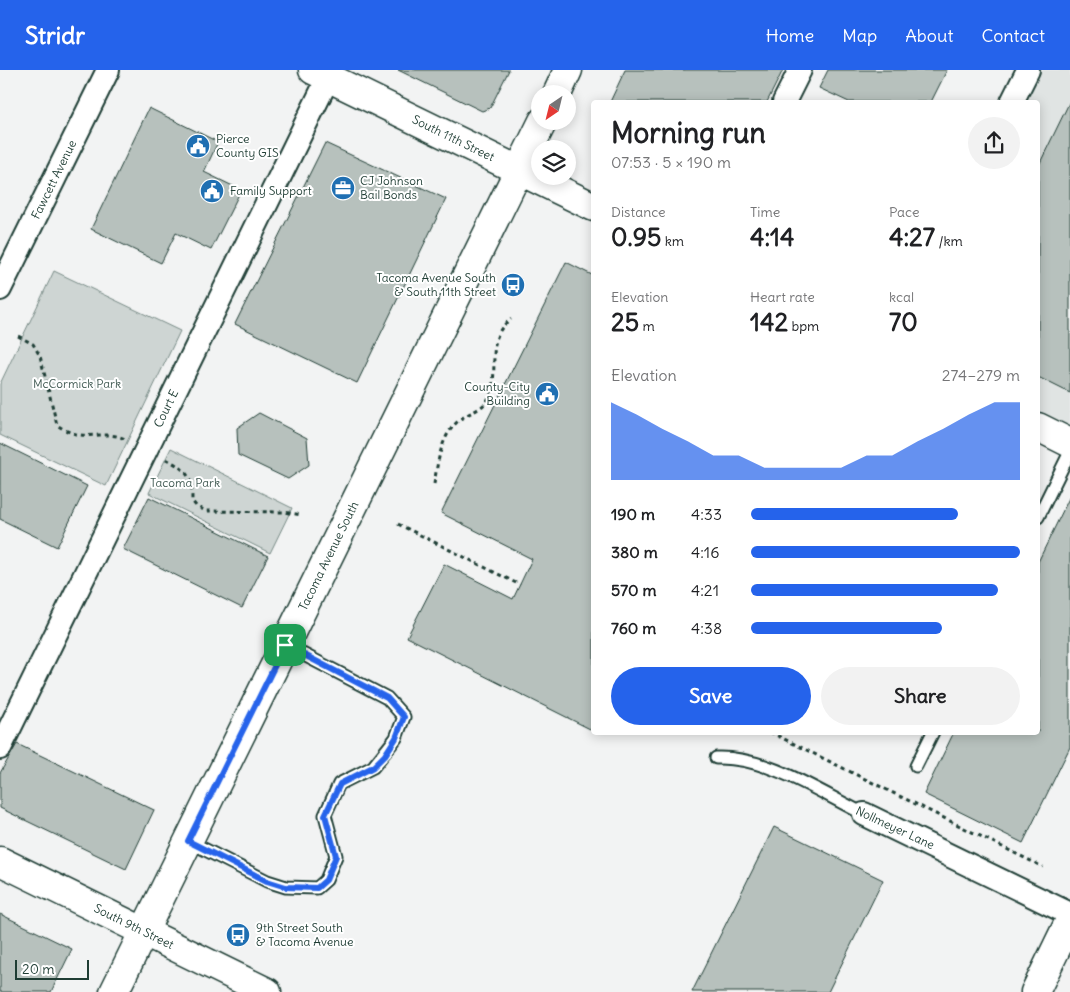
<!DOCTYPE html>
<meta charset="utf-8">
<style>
:root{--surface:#fff;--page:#f2f2f2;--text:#202124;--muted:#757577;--accent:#2563eb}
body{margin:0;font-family:Delius,sans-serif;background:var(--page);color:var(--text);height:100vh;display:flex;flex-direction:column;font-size:19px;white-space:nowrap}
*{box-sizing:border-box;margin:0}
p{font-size:16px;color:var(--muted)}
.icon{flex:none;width:28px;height:28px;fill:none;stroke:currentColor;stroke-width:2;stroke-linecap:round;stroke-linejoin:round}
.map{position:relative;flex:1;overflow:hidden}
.drawer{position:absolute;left:591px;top:30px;width:449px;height:635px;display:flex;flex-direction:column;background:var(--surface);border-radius:5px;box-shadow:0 2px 12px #0003}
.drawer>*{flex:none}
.needle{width:32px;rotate:215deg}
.tools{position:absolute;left:531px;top:15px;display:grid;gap:10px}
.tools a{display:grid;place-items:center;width:45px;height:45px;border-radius:50%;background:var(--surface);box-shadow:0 2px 12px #0003;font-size:25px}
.scale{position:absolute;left:15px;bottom:12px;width:74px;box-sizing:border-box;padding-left:5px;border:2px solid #1f3d34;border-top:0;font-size:14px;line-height:18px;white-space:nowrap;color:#1f3d34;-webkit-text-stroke:4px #fff;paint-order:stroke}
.pin{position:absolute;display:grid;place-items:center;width:42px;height:42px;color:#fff;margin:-21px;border-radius:10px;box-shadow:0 2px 8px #0006}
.round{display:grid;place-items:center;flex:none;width:52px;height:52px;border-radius:26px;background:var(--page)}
.head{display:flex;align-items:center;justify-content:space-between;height:85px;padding:0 20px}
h1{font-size:28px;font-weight:800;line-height:38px}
.stats{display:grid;grid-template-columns:repeat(3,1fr);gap:8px;height:85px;padding:5px 20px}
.stats div{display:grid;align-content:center}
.stats b{font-size:25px;font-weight:800}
.stats small{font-size:14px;font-weight:400}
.stats p{font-size:14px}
.chart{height:140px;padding:10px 20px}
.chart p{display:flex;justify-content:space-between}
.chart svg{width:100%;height:90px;margin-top:5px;fill:var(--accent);opacity:.7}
.button{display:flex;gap:10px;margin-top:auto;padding:10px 20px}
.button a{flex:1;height:58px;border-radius:30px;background:var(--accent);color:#fff;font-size:20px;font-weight:800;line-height:58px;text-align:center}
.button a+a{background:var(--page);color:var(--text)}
ul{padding:0 20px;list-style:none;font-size:16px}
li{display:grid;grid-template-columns:80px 60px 1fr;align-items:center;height:38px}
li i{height:12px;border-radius:6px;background:var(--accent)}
header{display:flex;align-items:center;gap:30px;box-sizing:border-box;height:70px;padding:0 25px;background:var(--accent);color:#fff}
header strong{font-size:24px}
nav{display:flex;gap:28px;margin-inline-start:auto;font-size:18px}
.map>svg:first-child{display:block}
.built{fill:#e0e4e3}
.green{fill:#ced5d3;stroke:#768984}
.building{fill:#b7c1bd;stroke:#1f3d34}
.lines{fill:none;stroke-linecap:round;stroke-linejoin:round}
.lane-casing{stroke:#1f3d34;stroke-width:15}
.street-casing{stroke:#1f3d34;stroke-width:26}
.secondary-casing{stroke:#1f3d34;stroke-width:31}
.primary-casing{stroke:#1f3d34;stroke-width:31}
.path{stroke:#1f3d34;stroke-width:3;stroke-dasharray:4 4;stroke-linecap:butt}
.lane{stroke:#fff;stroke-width:11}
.street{stroke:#fff;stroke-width:22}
.secondary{stroke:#fff;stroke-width:28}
.primary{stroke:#fff;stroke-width:28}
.route-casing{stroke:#fff;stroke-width:10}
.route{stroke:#2563eb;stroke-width:6}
.labels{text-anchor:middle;stroke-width:4;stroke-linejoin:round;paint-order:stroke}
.street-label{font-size:12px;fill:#1f3d34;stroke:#fff}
.poi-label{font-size:12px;fill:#1f3d34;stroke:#fff;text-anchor:start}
.park-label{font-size:12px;fill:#425b54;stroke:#fff}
</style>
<header>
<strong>Stridr</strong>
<nav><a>Home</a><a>Map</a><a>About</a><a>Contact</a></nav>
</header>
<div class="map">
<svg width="1070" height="922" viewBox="0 0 1070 922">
<rect width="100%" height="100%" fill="#f2f3f3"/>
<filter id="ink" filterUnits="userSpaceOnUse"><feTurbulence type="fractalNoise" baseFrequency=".02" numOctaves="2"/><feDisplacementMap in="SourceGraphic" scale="10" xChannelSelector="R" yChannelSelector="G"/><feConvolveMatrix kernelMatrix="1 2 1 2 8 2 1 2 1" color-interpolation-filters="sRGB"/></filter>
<g filter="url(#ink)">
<polygon class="built" points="1028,0 1070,0 1070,373 1038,357 1038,32 1012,32"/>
<g class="green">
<polygon points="54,201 180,261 106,416 0,365 0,314"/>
<polygon points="171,378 292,438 270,483 149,423"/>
</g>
<g class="building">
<polygon points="398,0 509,0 490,38 482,41"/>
<polygon points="625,0 783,0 767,32 610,32"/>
<polygon points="828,0 947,0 931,32 849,32 819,18"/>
<polygon points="1070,31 1070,323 1038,307 1038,97"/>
<polygon points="149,38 218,72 204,102 241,120 211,180 176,163 161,193 91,159"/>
<polygon points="325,73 446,129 357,313 235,254"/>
<polygon points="566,192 594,206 594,661 407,567 444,494 513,529 532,489 441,443"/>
<polygon points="259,343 307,368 309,395 288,409 238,385 237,358"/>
<polygon points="0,373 87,416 57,477 0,449"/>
<polygon points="1070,426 1070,677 1023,773 924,724 954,662 1038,662 1038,492"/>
<polygon points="149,427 268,486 242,538 123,479"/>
<polygon points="17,674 154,740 126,799 0,738 0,703"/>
<polygon points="774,757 883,810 828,922 692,922"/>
<polygon points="0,844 72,879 51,922 0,922"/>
</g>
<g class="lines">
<g class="lane-casing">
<g id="lane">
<polyline points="1038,447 1070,382"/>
<path d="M 716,688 C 767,686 819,722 864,744"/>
<polyline points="916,696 933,662"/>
<polyline points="188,771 267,811 286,817 317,818 326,810 336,786 325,745 339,714 373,697 396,668 404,647 387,628 285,575"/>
</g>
</g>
<g class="street-casing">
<g id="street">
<polyline points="784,32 800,0"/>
<polyline points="1012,32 1028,0"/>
<path id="s1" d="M 0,219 L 108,0"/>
<path id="s2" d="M 0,678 L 332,0"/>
<polyline points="864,744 1070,844"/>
</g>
</g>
<g class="secondary-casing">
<g id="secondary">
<path id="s3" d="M 313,0 L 594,137"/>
<polyline points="557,24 568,0"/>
<polyline points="1038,357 1070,373"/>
<path id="s4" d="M 144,861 L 543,51"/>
<polyline points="1035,922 1070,850"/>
</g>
</g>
<g class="primary-casing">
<g id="primary">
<path id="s5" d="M 0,791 L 267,922"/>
<polyline points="114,922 144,861"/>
</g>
</g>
<g class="path">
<path d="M 18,266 L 33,274 L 40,286 L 57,355 C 85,375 101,358 125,369"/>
<path d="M 166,389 C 189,401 192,407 192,431 L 196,436 L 206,441 L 283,442 L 302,445"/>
<path d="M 434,414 C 438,391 441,363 462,348 C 472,341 483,340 489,327 C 501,301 483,269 511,249"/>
<polyline points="398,454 520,515"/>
<polyline points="770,662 1043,797"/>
</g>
<use href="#lane" class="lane"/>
<use href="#street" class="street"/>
<use href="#secondary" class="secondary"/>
<use href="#primary" class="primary"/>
</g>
</g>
<g class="lines" filter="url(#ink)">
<g class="route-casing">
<polygon id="route" points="285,575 387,628 404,647 396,668 385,685 373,697 340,714 325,745 336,786 326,810 317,818 286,817 267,811 188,771"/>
</g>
<use href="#route" class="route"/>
</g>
<defs>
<g id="civic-disc" transform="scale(1.25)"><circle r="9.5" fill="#1f6fb2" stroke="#fff"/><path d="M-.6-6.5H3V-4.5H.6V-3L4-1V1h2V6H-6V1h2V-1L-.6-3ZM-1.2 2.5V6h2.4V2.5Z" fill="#fff"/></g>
<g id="office-disc" transform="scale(1.25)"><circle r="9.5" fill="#1f6fb2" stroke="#fff"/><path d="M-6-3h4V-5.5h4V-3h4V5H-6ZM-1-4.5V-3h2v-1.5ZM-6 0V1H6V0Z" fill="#fff"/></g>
<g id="bus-disc" transform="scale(1.25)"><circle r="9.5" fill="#1f6fb2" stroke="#fff"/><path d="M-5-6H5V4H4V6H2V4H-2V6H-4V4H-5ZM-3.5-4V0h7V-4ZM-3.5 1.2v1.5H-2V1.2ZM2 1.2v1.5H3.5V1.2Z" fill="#fff"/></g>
</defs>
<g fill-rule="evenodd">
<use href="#civic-disc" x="198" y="76"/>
<use href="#office-disc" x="343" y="118"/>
<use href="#civic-disc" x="212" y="121"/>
<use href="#bus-disc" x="513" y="215"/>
<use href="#civic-disc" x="547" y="324"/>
<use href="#bus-disc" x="238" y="865"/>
</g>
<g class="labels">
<g class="street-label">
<text dy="4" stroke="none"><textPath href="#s3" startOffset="156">South 11th Street</textPath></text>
<text dy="4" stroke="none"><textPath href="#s1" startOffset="122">Fawcett Avenue</textPath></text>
<text dy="4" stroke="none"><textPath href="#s2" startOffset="378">Court E</textPath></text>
<text dy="4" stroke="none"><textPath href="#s4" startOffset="418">Tacoma Avenue South</textPath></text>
<text transform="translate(895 758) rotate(25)" y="4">Nollmeyer Lane</text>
<text dy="4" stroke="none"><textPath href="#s5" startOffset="149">South 9th Street</textPath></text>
</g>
<g class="poi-label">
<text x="216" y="73">Pierce<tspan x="216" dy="14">County GIS</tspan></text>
<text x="360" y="115">CJ Johnson<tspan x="360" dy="14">Bail Bonds</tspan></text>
<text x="230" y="125">Family Support</text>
<text x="496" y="212" text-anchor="end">Tacoma Avenue South<tspan x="496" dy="14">&amp; South 11th Street</tspan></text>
<text x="530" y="321" text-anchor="end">County-City<tspan x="530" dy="14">Building</tspan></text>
<text x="256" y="862">9th Street South<tspan x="256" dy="14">&amp; Tacoma Avenue</tspan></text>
</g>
<g class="park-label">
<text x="77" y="318">McCormick Park</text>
<text x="185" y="417">Tacoma Park</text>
</g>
</g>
</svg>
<div class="tools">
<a><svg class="needle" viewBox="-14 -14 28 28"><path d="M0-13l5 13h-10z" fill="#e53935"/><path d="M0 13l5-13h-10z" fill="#757577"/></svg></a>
<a><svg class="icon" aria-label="layers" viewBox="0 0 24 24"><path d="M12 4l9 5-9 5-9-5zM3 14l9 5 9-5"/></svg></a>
</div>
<div class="scale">20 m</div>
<div class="pin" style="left:285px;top:575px;background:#1e9e55"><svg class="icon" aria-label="arrive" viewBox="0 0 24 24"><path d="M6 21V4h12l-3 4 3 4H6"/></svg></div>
<section class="drawer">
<div class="head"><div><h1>Morning run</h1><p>07:53 · 5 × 190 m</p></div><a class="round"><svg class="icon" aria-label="share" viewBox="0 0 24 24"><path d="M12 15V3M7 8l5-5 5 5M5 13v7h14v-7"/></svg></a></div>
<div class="stats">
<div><p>Distance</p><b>0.95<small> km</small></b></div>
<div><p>Time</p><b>4:14</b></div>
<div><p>Pace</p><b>4:27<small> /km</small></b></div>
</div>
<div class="stats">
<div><p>Elevation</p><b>25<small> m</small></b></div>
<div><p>Heart rate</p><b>142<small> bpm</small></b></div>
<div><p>kcal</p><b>70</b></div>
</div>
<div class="chart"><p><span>Elevation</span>274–279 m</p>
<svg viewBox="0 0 160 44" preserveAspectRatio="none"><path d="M0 44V6L10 12L20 19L30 25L40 32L50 32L60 38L70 38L80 38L90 38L100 32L110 32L120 25L130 19L140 12L150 6L160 6V44z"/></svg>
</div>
<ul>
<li><b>190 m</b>4:33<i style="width:77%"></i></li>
<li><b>380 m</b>4:16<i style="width:100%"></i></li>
<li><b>570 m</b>4:21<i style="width:92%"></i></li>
<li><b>760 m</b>4:38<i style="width:71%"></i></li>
</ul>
<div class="button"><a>Save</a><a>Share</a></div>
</section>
</div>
